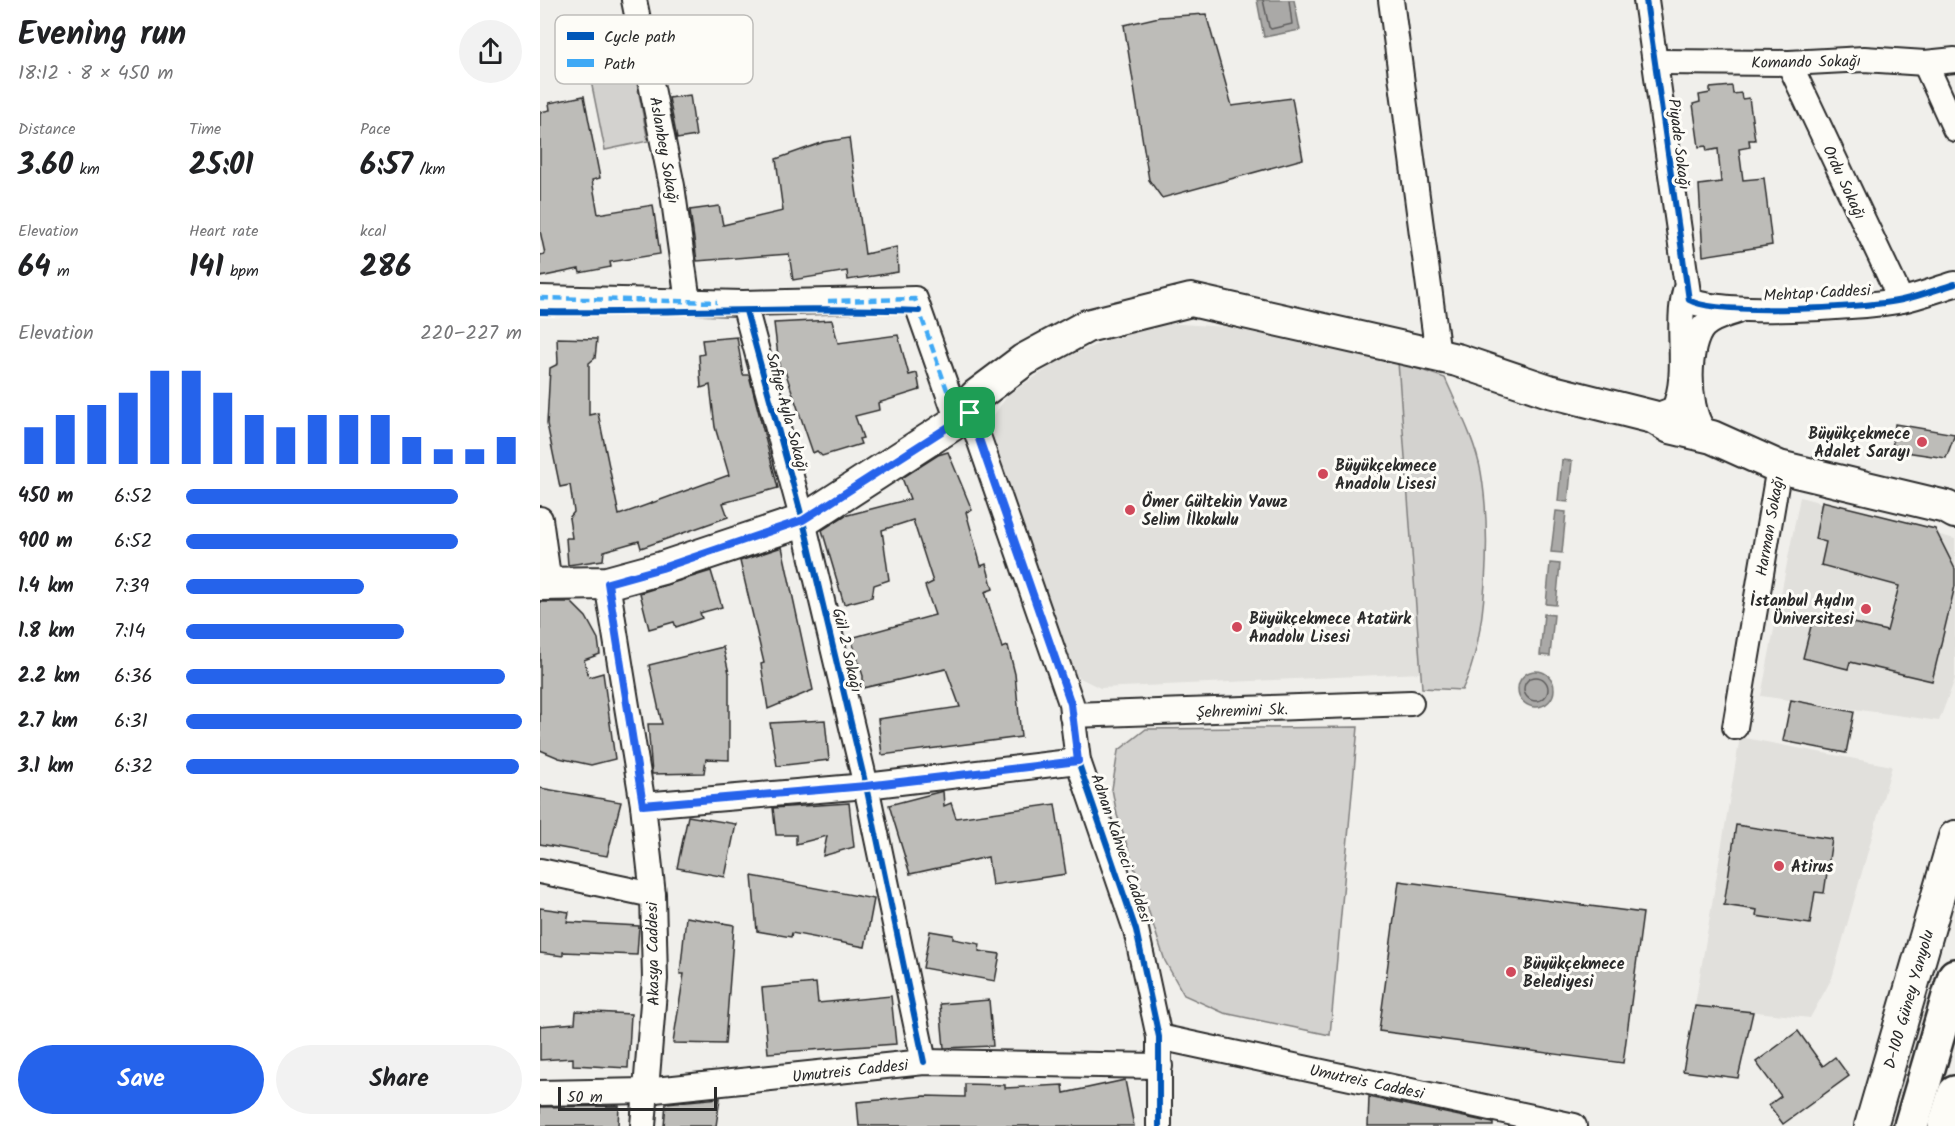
<!DOCTYPE html>
<meta charset="utf-8">
<style>
:root{--surface:#fff;--page:#f2f2f2;--text:#202124;--muted:#757577;--accent:#2563eb}
body{margin:0;font-family:Kalam,sans-serif;background:var(--page);color:var(--text);height:100vh;display:flex;flex-direction:column;font-size:22px;white-space:nowrap}
*{box-sizing:border-box;margin:0}
p{font-size:20px;color:var(--muted)}
.icon{flex:none;width:33px;height:33px;fill:none;stroke:currentColor;stroke-width:2;stroke-linecap:round;stroke-linejoin:round}
.map{position:relative;flex:1;overflow:hidden}
.side{display:flex;flex-direction:column;background:var(--surface);width:540px}
.side>*{flex:none}
.scale{position:absolute;left:18px;bottom:15px;width:159px;box-sizing:border-box;padding-left:6px;border:3px solid #2b2b2b;border-top:0;font-size:16px;line-height:21px;white-space:nowrap;color:#2b2b2b;-webkit-text-stroke:4px #fdfcf7;paint-order:stroke}
.pin{position:absolute;display:grid;place-items:center;width:51px;height:51px;color:#fff;margin:-26px;border-radius:12px;box-shadow:0 3px 9px #0006}
.round{display:grid;place-items:center;flex:none;width:63px;height:63px;border-radius:32px;background:var(--page)}
.overview{display:flex;align-items:center;justify-content:space-between;height:102px;padding:0 18px}
h1{font-size:33px;font-weight:600;line-height:45px}
.metrics{display:grid;grid-template-columns:repeat(3,1fr);gap:9px;height:102px;padding:6px 18px}
.metrics div{display:grid;align-content:center}
.metrics b{font-size:30px;font-weight:600}
.metrics small{font-size:16px;font-weight:400}
.metrics p{font-size:16px}
.chart{height:168px;padding:12px 18px}
.chart p{display:flex;justify-content:space-between}
.chart svg{width:100%;height:108px;margin-top:6px;stroke:var(--accent);stroke-width:6}
.action{display:flex;gap:12px;margin-top:auto;padding:12px 18px}
.action a{flex:1;height:69px;border-radius:36px;background:var(--accent);color:#fff;font-size:24px;font-weight:600;line-height:69px;text-align:center}
.action a+a{background:var(--page);color:var(--text)}
ul{padding:0 18px;list-style:none;font-size:20px}
li{display:grid;grid-template-columns:96px 72px 1fr;align-items:center;height:45px}
li i{height:15px;border-radius:8px;background:var(--accent)}
main{display:flex;flex:1;min-height:0}
.map>svg:first-child{display:block}
.built{fill:#e1e0dc}
.green{fill:#d3d2cf;stroke:#7f7e7d;stroke-width:1.5}
.water{fill:#aaa9a7;stroke:#777775;stroke-width:1.5}
.lines{fill:none;stroke-linecap:round;stroke-linejoin:round}
.shore{stroke:#5e5d5d;stroke-width:1.5}
.building{fill:#bdbcb8;stroke:#2b2b2b;stroke-width:1.5}
.minor-casing{stroke:#2b2b2b;stroke-width:28}
.major-casing{stroke:#2b2b2b;stroke-width:36}
.highway-casing{stroke:#2b2b2b;stroke-width:38}
.minor{stroke:#fdfcf7;stroke-width:24}
.major{stroke:#fdfcf7;stroke-width:32}
.highway{stroke:#fdfcf7;stroke-width:33}
.quiet{stroke:#3fa9f5;stroke-width:4.5;stroke-dasharray:9 4.5;stroke-linecap:butt}
.cycleway-casing{stroke:#fdfcf7;stroke-width:10}
.cycleway{stroke:#0057b8;stroke-width:6}
.route-casing{stroke:#fff;stroke-width:12}
.route{stroke:#2563eb;stroke-width:8}
.poi-dot{fill:#d1495b;stroke:#fdfcf7;stroke-width:2}
.labels{text-anchor:middle;stroke-width:6;stroke-linejoin:round;paint-order:stroke}
.street-label{font-size:16px;fill:#2b2b2b;stroke:#fdfcf7}
.poi-label{font-size:16px;font-weight:bold;fill:#2b2b2b;stroke:#fdfcf7;text-anchor:start}
.key{fill:#fdfcf7;stroke:#bebdba;stroke-width:1.5}
.key-label{font-size:16px;fill:#2b2b2b}
</style>
<main>
<section class="side">
<div class="overview"><div><h1>Evening run</h1><p>18:12 · 8 × 450 m</p></div><a class="round"><svg class="icon" aria-label="share" viewBox="0 0 24 24"><path d="M12 15V3M7 8l5-5 5 5M5 13v7h14v-7"/></svg></a></div>
<div class="metrics">
<div><p>Distance</p><b>3.60<small> km</small></b></div>
<div><p>Time</p><b>25:01</b></div>
<div><p>Pace</p><b>6:57<small> /km</small></b></div>
</div>
<div class="metrics">
<div><p>Elevation</p><b>64<small> m</small></b></div>
<div><p>Heart rate</p><b>141<small> bpm</small></b></div>
<div><p>kcal</p><b>286</b></div>
</div>
<div class="chart"><p><span>Elevation</span>220–227 m</p>
<svg viewBox="0 0 160 44" preserveAspectRatio="none"><path d="M5 44V29M15 44V24M25 44V20M35 44V15M45 44V6M55 44V6M65 44V15M75 44V24M85 44V29M95 44V24M105 44V24M115 44V24M125 44V33M135 44V38M145 44V38M155 44V33"/></svg>
</div>
<ul>
<li><b>450 m</b>6:52<i style="width:81%"></i></li>
<li><b>900 m</b>6:52<i style="width:81%"></i></li>
<li><b>1.4 km</b>7:39<i style="width:53%"></i></li>
<li><b>1.8 km</b>7:14<i style="width:65%"></i></li>
<li><b>2.2 km</b>6:36<i style="width:95%"></i></li>
<li><b>2.7 km</b>6:31<i style="width:100%"></i></li>
<li><b>3.1 km</b>6:32<i style="width:99%"></i></li>
</ul>
<div class="action"><a>Save</a><a>Share</a></div>
</section>
<div class="map">
<svg width="1415" height="1126" viewBox="0 0 1415 1126">
<rect width="100%" height="100%" fill="#f0efeb"/>
<filter id="ink" filterUnits="userSpaceOnUse"><feTurbulence type="fractalNoise" baseFrequency=".0167" numOctaves="2"/><feDisplacementMap in="SourceGraphic" scale="12" xChannelSelector="R" yChannelSelector="G"/><feConvolveMatrix kernelMatrix="1 2 1 2 8 2 1 2 1" color-interpolation-filters="sRGB"/></filter>
<g filter="url(#ink)">
<g class="built">
<polygon points="611,322 686,327 858,362 881,673 560,688 538,677 527,664 449,422 468,395 522,359"/>
<polygon points="1260,497 1415,539 1415,679 1399,721 1221,696"/>
<polygon points="1200,737 1352,766 1292,978 1270,1018 1155,1005"/>
</g>
<g class="green">
<polygon points="95,73 108,141 65,150 51,81"/>
<path d="M 858,362 L 905,378 C 918,408 935,440 941,472 C 951,530 948,638 922,690 L 882,688 Z"/>
<polygon points="818,727 790,1035 684,1013 644,995 625,961 577,815 572,789 578,751 606,729"/>
</g>
<g class="water">
<polygon points="717,0 754,0 760,30 724,37"/>
<polygon points="1022,460 1032,461 1028,502 1018,501"/>
<polygon points="1016,511 1026,512 1022,553 1011,552"/>
<polygon points="1010,563 1020,564 1016,605 1006,604"/>
<polygon points="1004,614 1014,615 1010,656 1000,655"/>
<circle cx="996" cy="689" r="18"/>
</g>
<g class="lines">
<g class="shore">
<polyline points="723,0 729,27 731,29 752,24 749,0"/>
<circle cx="996" cy="689" r="12"/>
</g>
</g>
<g class="building">
<polygon points="666,14 692,106 752,98 763,159 622,198 609,180 584,25 619,17"/>
<polygon points="1192,86 1193,94 1201,93 1202,99 1209,98 1215,140 1209,140 1210,147 1199,149 1203,180 1224,178 1232,245 1163,256 1159,185 1181,182 1178,149 1167,151 1166,146 1159,147 1153,104 1160,102 1159,95 1170,93 1170,88"/>
<polygon points="150,95 156,136 137,139 129,98"/>
<polygon points="44,96 60,178 52,180 58,214 113,205 120,254 70,262 71,267 40,273 39,269 0,277 0,255 5,254 0,231 0,112 10,110 9,103"/>
<polygon points="309,138 325,254 357,247 358,272 308,280 307,271 253,280 249,254 157,261 150,210 179,206 183,225 243,211 236,159 284,142"/>
<polygon points="292,320 298,343 358,335 369,375 377,373 380,390 338,403 339,410 315,416 323,438 319,439 321,444 282,456 277,451 273,453 245,371 240,372 234,323"/>
<polygon points="197,337 203,375 209,375 238,488 183,503 188,517 101,548 99,541 64,551 63,560 28,565 26,538 32,538 29,518 34,512 30,485 20,487 7,424 10,368 18,364 17,338 57,339 55,358 49,363 49,415 58,413 79,515 189,475 175,427 170,385 161,388 159,355 164,354 162,340"/>
<polygon points="1355,424 1415,434 1406,458 1352,450"/>
<polygon points="408,452 432,510 426,512 441,566 446,564 453,589 445,592 462,648 468,646 475,674 481,737 342,755 338,719 420,707 406,669 323,688 323,676 311,638 395,615 385,586 393,582 373,520 342,530 349,580 334,585 332,597 304,604 282,530 304,516 370,499 362,478 398,455"/>
<polygon points="1282,501 1395,529 1415,569 1415,586 1392,681 1310,662 1308,669 1263,658 1274,614 1347,631 1359,586 1281,565 1286,542 1275,539"/>
<polygon points="242,547 273,690 228,709 221,664 224,663 200,561"/>
<polygon points="171,571 182,607 160,613 162,618 136,627 134,622 109,629 100,593"/>
<polygon points="0,602 31,602 46,617 58,639 60,654 44,660 49,677 63,673 75,759 51,765 19,758 0,750"/>
<polygon points="183,647 189,673 189,760 166,759 164,773 112,774 108,724 122,724 109,665"/>
<polygon points="1251,700 1314,712 1306,753 1243,741"/>
<polygon points="285,720 289,760 237,766 230,723"/>
<polygon points="0,788 81,802 67,856 0,844"/>
<polygon points="403,791 404,806 411,803 416,818 515,804 526,874 452,885 448,857 370,874 349,805"/>
<polygon points="309,803 314,847 283,856 287,836 256,844 256,835 236,835 233,808"/>
<polygon points="148,816 196,824 185,877 137,868"/>
<polygon points="1196,825 1292,839 1284,893 1275,892 1270,924 1216,916 1217,910 1184,905"/>
<polygon points="212,876 334,899 325,947 252,933 251,937 217,931"/>
<polygon points="859,881 1103,913 1083,1063 839,1031"/>
<polygon points="0,908 29,912 27,922 99,926 97,955 23,952 23,956 0,953"/>
<polygon points="146,917 194,925 185,1044 133,1043 144,974 140,974"/>
<polygon points="390,931 413,935 413,939 440,944 439,951 460,954 455,981 383,968"/>
<polygon points="276,983 278,1003 351,996 356,1044 228,1053 222,988"/>
<polygon points="449,1000 453,1046 404,1048 400,1004"/>
<polygon points="1155,1006 1213,1012 1198,1078 1143,1071"/>
<polygon points="36,1011 91,1014 88,1068 33,1065 33,1058 0,1060 0,1026 35,1023"/>
<polygon points="1258,1031 1283,1066 1295,1057 1309,1076 1243,1124 1229,1105 1241,1096 1216,1062"/>
<polygon points="585,1080 594,1126 319,1126 317,1102 385,1096 425,1097 425,1084 465,1085 465,1088 523,1085 524,1093"/>
<polygon points="829,1097 953,1123 953,1126 828,1126"/>
<polygon points="180,1098 176,1126 124,1126 126,1103"/>
<polygon points="79,1106 78,1126 0,1126 0,1107"/>
</g>
<g class="lines">
<g class="minor-casing">
<g id="minor">
<polyline points="94,0 132,186 148,302"/>
<polyline points="851,0 898,355"/>
<path d="M 1106,0 L 1149,300 C 1177,316 1326,308 1362,300 C 1380,296 1398,289 1415,284"/>
<polyline points="1116,62 1249,63 1324,59 1385,63 1415,60"/>
<polyline points="1249,63 1361,300"/>
<polyline points="1385,63 1415,129"/>
<polyline points="0,298 203,303 375,299 418,421"/>
<polyline points="206,311 263,521 326,786 384,1062"/>
<polyline points="430,413 531,703 538,761 596,930 619,1037 619,1126"/>
<path d="M 1113,417 L 1134,409 C 1150,372 1135,329 1145,291"/>
<path d="M 1172,437 C 1169,434 1164,431 1162,428 C 1147,406 1146,345 1164,326 C 1174,317 1186,315 1197,311"/>
<polyline points="0,519 9,584"/>
<polyline points="67,583 103,805 113,895"/>
<polyline points="532,715 871,703"/>
<polyline points="1195,727 1239,467"/>
<polyline points="103,805 326,786 538,761"/>
<polyline points="0,871 113,895 115,979 103,1126"/>
<polyline points="619,1037 1034,1126"/>
<polyline points="0,1093 105,1091 384,1062 620,1066"/>
</g>
</g>
<g class="major-casing">
<g id="major">
<polyline points="0,584 67,583 122,568 263,521 430,413 436,396 484,360 547,326 651,300 917,360 1009,391 1113,417 1130,427 1172,437 1239,467 1406,507 1415,512"/>
<polyline points="1331,1126 1415,837"/>
</g>
</g>
<g class="highway-casing">
<g id="highway">
<polyline points="1371,1126 1415,976"/>
<polyline points="1405,1126 1415,1093"/>
</g>
</g>
<use href="#minor" class="minor"/>
<use href="#major" class="major"/>
<use href="#highway" class="highway"/>
<g class="quiet">
<polyline points="0,298 177,302"/>
<polyline points="288,301 375,299 418,421"/>
</g>
<g class="cycleway-casing">
<g id="cycleway">
<path d="M 1106,0 L 1149,300 C 1177,316 1326,308 1362,300 C 1380,296 1398,289 1415,284"/>
<polyline points="206,311 263,521 326,786 384,1062"/>
<path d="M 0,312 C 126,314 253,306 379,311"/>
<polyline points="430,413 531,703 538,761 596,930 619,1037 619,1126"/>
</g>
</g>
<use href="#cycleway" class="cycleway"/>
</g>
</g>
<g class="lines" filter="url(#ink)">
<g class="route-casing">
<polygon id="route" points="430,413 531,704 538,761 326,786 103,805 68,583 122,568 263,520"/>
</g>
<use href="#route" class="route"/>
</g>
<g class="poi-dot">
<circle cx="1382" cy="442" r="6"/>
<circle cx="783" cy="474" r="6"/>
<circle cx="590" cy="510" r="6"/>
<circle cx="1326" cy="609" r="6"/>
<circle cx="697" cy="627" r="6"/>
<circle cx="1239" cy="866" r="6"/>
<circle cx="971" cy="972" r="6"/>
</g>
<g class="labels">
<g class="street-label">
<text transform="translate(1266 61) rotate(-1)" y="6">Komando Sokağı</text>
<text transform="translate(1140 144) rotate(83)" y="6">Piyade Sokağı</text>
<text transform="translate(125 150) rotate(80)" y="6">Aslanbey Sokağı</text>
<text transform="translate(1305 182) rotate(65)" y="6">Ordu Sokağı</text>
<text transform="translate(1277 292) rotate(-3)" y="6">Mehtap Caddesi</text>
<text transform="translate(248 412) rotate(75)" y="6">Safiye Ayla Sokağı</text>
<text transform="translate(1229 526) rotate(-80)" y="6">Harman Sokağı</text>
<text transform="translate(308 650) rotate(77)" y="6">Gül 2 Sokağı</text>
<text transform="translate(702 710) rotate(-2)" y="6">Şehremini Sk.</text>
<text transform="translate(582 848) rotate(71)" y="6">Adnan Kahveci Caddesi</text>
<text transform="translate(112 954) rotate(-91)" y="6">Akasya Caddesi</text>
<text transform="translate(1368 999) rotate(-74)" y="6">D-100 Güney Yanyolu</text>
<text transform="translate(310 1070) rotate(-6)" y="6">Umutreis Caddesi</text>
<text transform="translate(827 1081) rotate(12)" y="6">Umutreis Caddesi</text>
</g>
<g class="poi-label">
<text x="1370" y="439" text-anchor="end">Büyükçekmece<tspan x="1370" dy="18">Adalet Sarayı</tspan></text>
<text x="795" y="471">Büyükçekmece<tspan x="795" dy="18">Anadolu Lisesi</tspan></text>
<text x="602" y="507">Ömer Gültekin Yavuz<tspan x="602" dy="18">Selim İlkokulu</tspan></text>
<text x="1314" y="606" text-anchor="end">İstanbul Aydın<tspan x="1314" dy="18">Üniversitesi</tspan></text>
<text x="709" y="624">Büyükçekmece Atatürk<tspan x="709" dy="18">Anadolu Lisesi</tspan></text>
<text x="1251" y="872">Atirus</text>
<text x="983" y="969">Büyükçekmece<tspan x="983" dy="18">Belediyesi</tspan></text>
</g>
</g>
<rect x="15" y="15" width="198" height="69" rx="9" class="key"/>
<rect x="27" y="32" width="27" height="8" fill="#0057b8"/>
<rect x="27" y="59" width="27" height="8" fill="#3fa9f5"/>
<g class="key-label">
<text x="64" y="42">Cycle path</text>
<text x="64" y="69">Path</text>
</g>
</svg>
<div class="scale">50 m</div>
<div class="pin" style="left:430px;top:413px;background:#1e9e55"><svg class="icon" aria-label="arrive" viewBox="0 0 24 24"><path d="M6 21V4h12l-3 4 3 4H6"/></svg></div>
</div>
</main>
